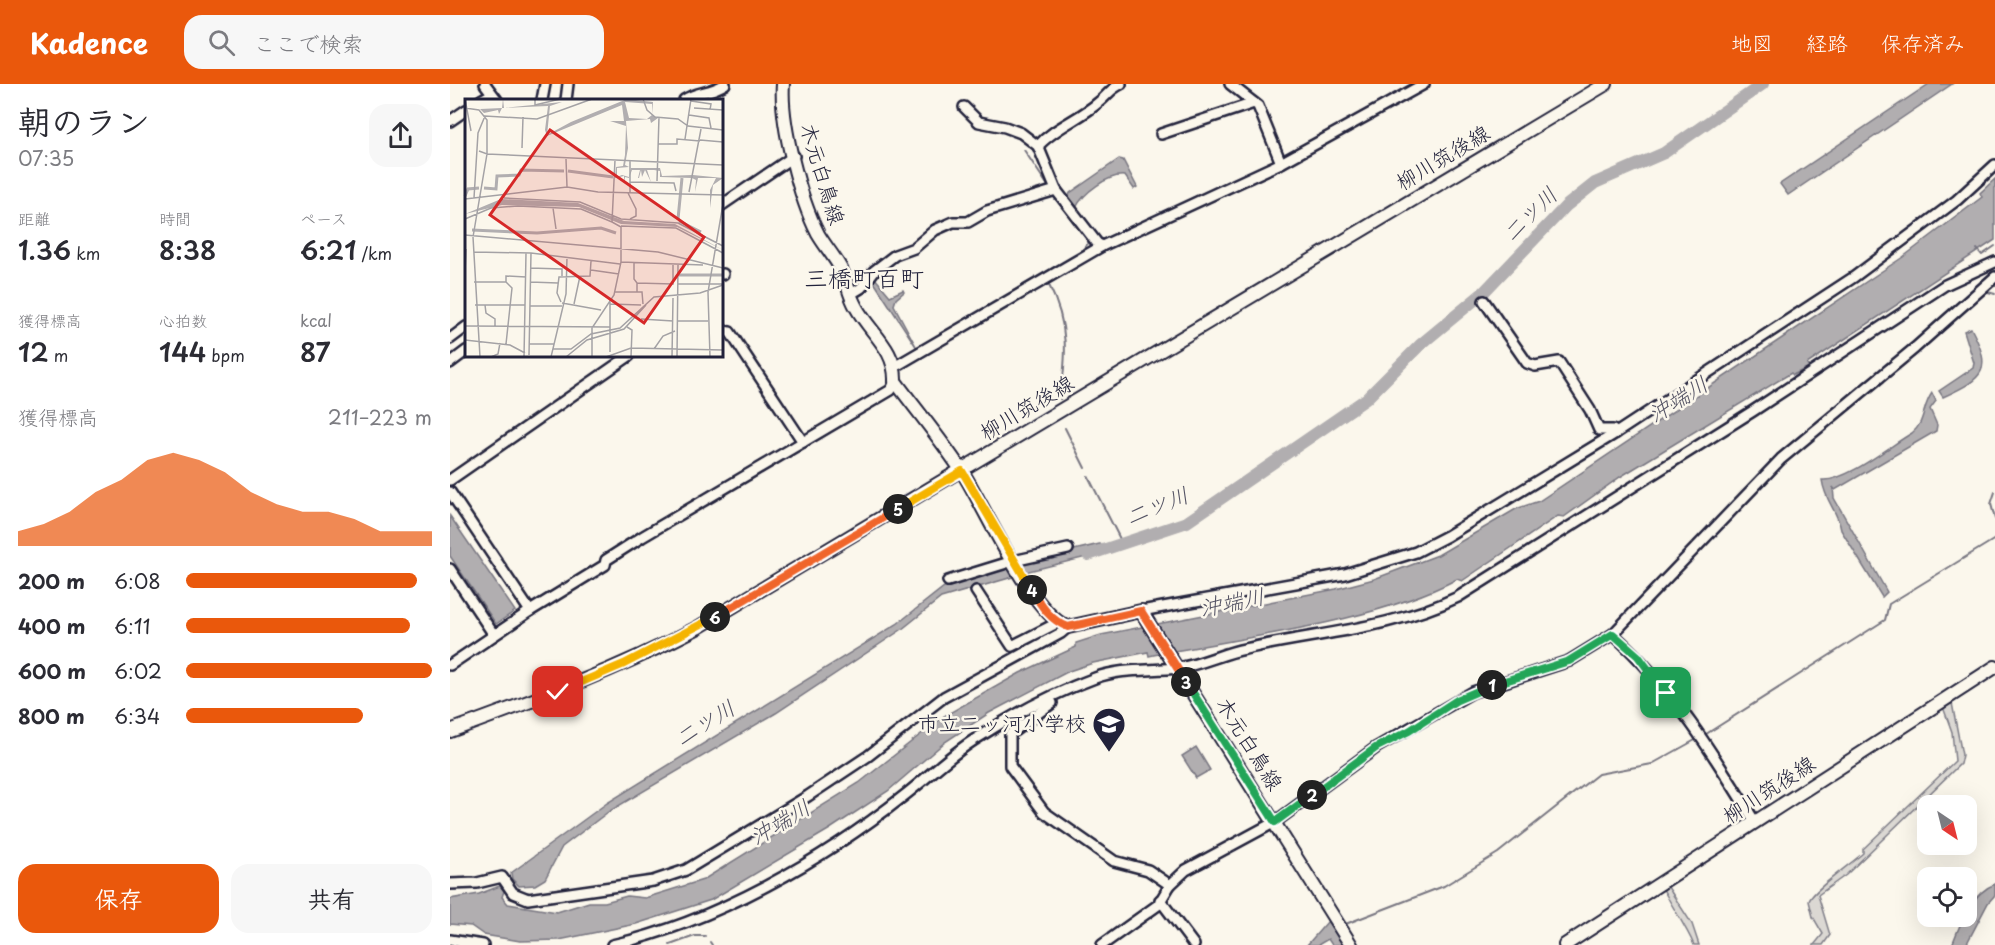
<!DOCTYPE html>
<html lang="ja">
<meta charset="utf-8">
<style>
:root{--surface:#fff;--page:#f7f7f7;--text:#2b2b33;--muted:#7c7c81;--accent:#ea580c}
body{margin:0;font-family:"Playpen Sans","Klee One",sans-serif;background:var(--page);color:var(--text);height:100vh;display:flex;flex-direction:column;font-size:22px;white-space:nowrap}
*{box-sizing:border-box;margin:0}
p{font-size:20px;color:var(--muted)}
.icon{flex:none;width:33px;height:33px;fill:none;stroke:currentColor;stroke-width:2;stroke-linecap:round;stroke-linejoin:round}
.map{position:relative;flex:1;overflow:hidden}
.details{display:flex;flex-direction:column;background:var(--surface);width:450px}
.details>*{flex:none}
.needle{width:39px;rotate:145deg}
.buttons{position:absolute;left:1467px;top:711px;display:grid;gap:12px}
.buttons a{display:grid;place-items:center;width:60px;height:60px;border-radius:12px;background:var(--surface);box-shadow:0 6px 24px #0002;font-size:30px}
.pin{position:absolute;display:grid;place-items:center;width:51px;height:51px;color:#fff;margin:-26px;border-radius:12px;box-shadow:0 3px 9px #0006}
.km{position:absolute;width:30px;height:30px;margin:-15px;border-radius:50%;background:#222;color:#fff;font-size:16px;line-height:30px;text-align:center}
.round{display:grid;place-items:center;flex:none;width:63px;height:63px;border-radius:18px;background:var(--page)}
.head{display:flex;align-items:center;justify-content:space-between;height:102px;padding:0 18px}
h1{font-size:33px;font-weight:600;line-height:45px}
.metrics{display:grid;grid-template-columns:repeat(3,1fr);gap:9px;height:102px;padding:6px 18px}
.metrics div{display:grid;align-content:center}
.metrics b{font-size:26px;font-weight:600}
.metrics small{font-size:16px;font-weight:400}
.metrics p{font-size:16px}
.chart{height:168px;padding:12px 18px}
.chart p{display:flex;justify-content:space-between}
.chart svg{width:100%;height:108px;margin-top:6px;fill:var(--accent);opacity:.7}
.primary-button{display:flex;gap:12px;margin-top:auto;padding:12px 18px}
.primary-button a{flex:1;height:69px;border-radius:18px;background:var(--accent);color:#fff;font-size:24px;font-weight:600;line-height:69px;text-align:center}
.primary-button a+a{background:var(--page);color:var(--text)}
ul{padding:0 18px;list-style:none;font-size:20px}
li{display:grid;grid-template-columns:96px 72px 1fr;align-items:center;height:45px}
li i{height:15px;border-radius:8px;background:var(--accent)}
header{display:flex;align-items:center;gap:36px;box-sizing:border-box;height:84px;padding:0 30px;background:var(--accent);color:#fff}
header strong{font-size:28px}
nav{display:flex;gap:33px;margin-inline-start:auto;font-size:21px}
.search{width:420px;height:54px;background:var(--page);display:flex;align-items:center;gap:15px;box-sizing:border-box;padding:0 21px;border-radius:18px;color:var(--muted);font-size:22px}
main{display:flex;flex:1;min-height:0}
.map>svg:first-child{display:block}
.green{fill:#dbd8d3;stroke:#7e7d87;stroke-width:1.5}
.water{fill:#b1aeb0;stroke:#787681;stroke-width:1.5}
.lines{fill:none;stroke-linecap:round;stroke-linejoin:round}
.stream{stroke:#787681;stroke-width:2}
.river{stroke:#b1aeb0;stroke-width:12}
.minor-casing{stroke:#22223b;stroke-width:14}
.major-casing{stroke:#22223b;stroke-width:16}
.minor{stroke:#fbf7ec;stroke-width:9}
.major{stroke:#fbf7ec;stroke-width:12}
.split-1-casing{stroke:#fff;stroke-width:12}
.split-2-casing{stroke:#fff;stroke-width:12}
.split-3-casing{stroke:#fff;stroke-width:12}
.split-4-casing{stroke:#fff;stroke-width:12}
.split-5-casing{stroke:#fff;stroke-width:12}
.split-6-casing{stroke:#fff;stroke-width:12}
.split-7-casing{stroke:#fff;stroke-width:12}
.split-1{stroke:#22a559;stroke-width:8}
.split-2{stroke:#22a559;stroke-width:8}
.split-3{stroke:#22a559;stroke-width:8}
.split-4{stroke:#f0652b;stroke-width:8}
.split-5{stroke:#f5b400;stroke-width:8}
.split-6{stroke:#f0652b;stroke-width:8}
.split-7{stroke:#f5b400;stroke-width:8}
.labels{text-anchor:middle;stroke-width:5;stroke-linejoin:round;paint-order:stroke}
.street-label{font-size:21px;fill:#22223b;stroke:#fbf7ec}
.poi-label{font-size:21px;fill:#22223b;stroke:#fbf7ec;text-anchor:end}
.water-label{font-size:22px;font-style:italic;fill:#545364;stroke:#fbf7ec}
.quarter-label{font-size:24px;fill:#22223b;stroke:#fbf7ec}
.inset-river{fill:none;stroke:#b1aeb0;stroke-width:3}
.inset-road{fill:none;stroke:#a4a2a5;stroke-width:1.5}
.view{fill:#d62828;fill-opacity:0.15;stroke:#d62828;stroke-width:3}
.inset-edge{fill:none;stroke:#22223b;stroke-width:3}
</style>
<header>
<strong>Kadence</strong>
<div class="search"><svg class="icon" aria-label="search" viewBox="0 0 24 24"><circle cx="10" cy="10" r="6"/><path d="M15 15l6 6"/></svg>ここで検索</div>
<nav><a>地図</a><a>経路</a><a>保存済み</a></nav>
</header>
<main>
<section class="details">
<div class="head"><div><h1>朝のラン</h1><p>07:35</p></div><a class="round"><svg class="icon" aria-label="share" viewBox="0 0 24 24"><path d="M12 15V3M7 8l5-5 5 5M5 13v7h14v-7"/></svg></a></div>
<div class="metrics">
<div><p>距離</p><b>1.36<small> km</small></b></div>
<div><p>時間</p><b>8:38</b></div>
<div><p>ペース</p><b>6:21<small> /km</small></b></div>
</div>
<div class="metrics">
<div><p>獲得標高</p><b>12<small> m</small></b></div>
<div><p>心拍数</p><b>144<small> bpm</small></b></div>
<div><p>kcal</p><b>87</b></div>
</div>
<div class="chart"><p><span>獲得標高</span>211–223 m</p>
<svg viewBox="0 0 160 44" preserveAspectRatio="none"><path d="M0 44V38L10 35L20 30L30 22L40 17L50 9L60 6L70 9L80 14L90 22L100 27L110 30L120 30L130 33L140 38L150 38L160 38V44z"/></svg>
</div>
<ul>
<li><b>200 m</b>6:08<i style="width:94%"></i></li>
<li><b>400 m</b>6:11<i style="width:91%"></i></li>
<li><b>600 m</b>6:02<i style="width:100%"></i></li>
<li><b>800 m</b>6:34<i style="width:72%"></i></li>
</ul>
<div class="primary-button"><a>保存</a><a>共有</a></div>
</section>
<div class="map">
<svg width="1545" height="861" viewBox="0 0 1545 861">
<rect width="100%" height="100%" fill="#fbf7ec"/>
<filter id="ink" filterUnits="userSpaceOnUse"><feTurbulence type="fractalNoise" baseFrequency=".0167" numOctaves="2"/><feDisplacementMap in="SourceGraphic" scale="12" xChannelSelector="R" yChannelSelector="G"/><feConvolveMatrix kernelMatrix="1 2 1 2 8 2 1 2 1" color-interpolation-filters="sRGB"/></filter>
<g filter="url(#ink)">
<g class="green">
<path d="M 1502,619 L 1512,671 L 1510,680 L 1396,791 L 1368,811 L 1380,851 L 1373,861 L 1364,861 L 1373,850 L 1363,833 L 1359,817 C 1362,807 1402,779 1413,769 L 1413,765 L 1505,677 L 1502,648 L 1493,623 Z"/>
<path d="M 1216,800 L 1242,840 L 1249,861 L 1244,861 C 1235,841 1222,823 1212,803 Z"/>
</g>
<g class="water">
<polygon points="1479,0 1502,0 1338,111 1330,100"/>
<path d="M 669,75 L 673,76 L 687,103 L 684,105 L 675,92 C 658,90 633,109 626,124 L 618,115 L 620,109 Z"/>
<path d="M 1545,95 L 1545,156 L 1357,280 L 1359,283 L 1343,291 L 1341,289 L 1170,393 L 1114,433 L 1108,432 L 1012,497 L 1007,495 C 924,539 793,553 699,572 L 698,568 L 643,579 L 619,587 L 539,629 L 495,658 L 438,707 L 380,745 L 261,816 L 186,840 L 109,856 L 70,857 L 34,851 L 21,842 L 0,840 L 0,815 L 29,810 L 50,802 L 54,807 L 52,813 L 58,820 L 107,828 L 139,818 L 155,818 L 177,812 L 195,814 L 253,796 L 409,699 L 494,632 L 570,589 L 626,563 L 626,559 L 651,551 L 886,505 L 924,495 L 988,471 L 1066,425 L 1089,417 L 1453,173 L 1532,113 L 1530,109 Z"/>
<polygon points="424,193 440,212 453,206 454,208 446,215 444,221 467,264 422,195"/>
<path d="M 1521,244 C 1543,286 1535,294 1493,313 L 1489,307 L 1523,284 L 1524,279 L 1514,247 Z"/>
<path d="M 1482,309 L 1486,317 L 1480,325 L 1487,341 L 1486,347 L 1385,406 L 1383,403 L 1384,414 L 1437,508 L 1432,513 L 1391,446 C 1388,427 1375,418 1372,396 C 1396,398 1441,361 1462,349 C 1475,339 1472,323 1482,309 Z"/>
<polygon points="0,432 65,527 46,540 0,472"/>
<polygon points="650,460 653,469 575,488 568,479"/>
<polygon points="559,482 566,492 491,514 451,546 326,629 158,728 112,763 95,795 85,801 69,802 62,795 61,789 157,719 447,540 494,503"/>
<polygon points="746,663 760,686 746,694 732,672"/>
<path d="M 1545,800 L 1545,811 L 1538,819 L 1516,861 L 1502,861 C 1510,840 1521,809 1545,800 Z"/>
<polygon points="878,837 893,861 882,861 878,855 868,861 857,861"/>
</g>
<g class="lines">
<g class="stream">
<polyline points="574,66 598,102"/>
<polyline points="604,113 639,158 630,169"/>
<polyline points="1527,165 1532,171 1545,162"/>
<path d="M 599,201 C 619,241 617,272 610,315"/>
<polyline points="1538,208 1545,210"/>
<polyline points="615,344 635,384"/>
<polyline points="638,392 672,459"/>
<polyline points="1545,408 1541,420 1545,435"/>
<polyline points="1253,652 1435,536 1439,520 1545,455"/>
<polyline points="893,841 994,802 1048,769 1148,690 1202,680 1247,655"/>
<polyline points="260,858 262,861"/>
<polyline points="220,861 245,852 255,852"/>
</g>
<polyline class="river" points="638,471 737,438 916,315 970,261 1033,209 1116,122 1145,99 1214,69 1313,0"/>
<g class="minor-casing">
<g id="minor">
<polyline points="35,0 47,16"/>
<polyline points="780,0 808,22 831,79"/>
<polyline points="31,16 42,10"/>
<polyline points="92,16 95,0"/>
<polyline points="116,16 118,0"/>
<path d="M 234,16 C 248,7 259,10 275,0"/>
<polyline points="514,23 529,38 555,43 571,49 588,62"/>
<polyline points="0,37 16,26"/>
<polyline points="711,50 804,19"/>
<polyline points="272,121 344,72"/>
<path d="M 652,162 L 647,159 L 606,106 L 588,62 C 605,43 630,35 649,18 C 658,11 660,5 671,0"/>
<polyline points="272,190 273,190"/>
<polyline points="401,210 411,204 424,187 445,171 464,164 485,146 503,138 518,138 537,127 606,106"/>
<polyline points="1034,217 1077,279 1085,282 1109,278 1140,326 1149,346 1163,346 1166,349"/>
<polyline points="272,247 280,248 353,358"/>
<polyline points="0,255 16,243"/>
<polyline points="0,279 16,267"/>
<polyline points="446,282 652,162 831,79 974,0"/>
<polyline points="0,396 179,272"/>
<polyline points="0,408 80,527"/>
<polyline points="0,485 44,551"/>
<polyline points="498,497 563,477 618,465"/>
<polyline points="526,507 562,562 607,539"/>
<polyline points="691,527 895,490 966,468 997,452 1166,349 1404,193 1507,116 1545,81"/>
<path d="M 1163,550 C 1222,603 1264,671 1305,738"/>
<polyline points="0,581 80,527 155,481 156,476 192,453 441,306 445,297"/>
<polyline points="602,619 560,650 560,682 594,728 664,777 698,786 720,801"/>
<polyline points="0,800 27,799 52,793 63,809 78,815 203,797 236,786 358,712 418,672 494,613 611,549 618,543"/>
<polyline points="710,816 744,861"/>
<polyline points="0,856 33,861"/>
<path d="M 162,861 C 265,838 372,777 455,711 C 478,693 499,672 524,656 C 561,632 604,609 645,594 C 671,584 700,587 728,584 C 750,581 773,569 795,565 C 866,549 942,545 1008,513 L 1303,327 L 1495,201 L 1545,178"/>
<polyline points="652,861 708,821 720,801 736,786 825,738 927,663 1023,608 1119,577 1163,550 1331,375 1465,264 1545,193"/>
</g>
</g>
<g class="major-casing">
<g id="major">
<path d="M 333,0 C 330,39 350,115 368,150 C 375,162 384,172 391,185 C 397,197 399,211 406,223 C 420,249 446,265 445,297 C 468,328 493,358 513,389 C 536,425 581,530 618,543 L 691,527 L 901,861"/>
<path d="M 0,647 C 85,616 167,586 247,544 L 1156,0"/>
<polyline points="1115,861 1545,583"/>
</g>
</g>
<use href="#minor" class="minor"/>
<use href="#major" class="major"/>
</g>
</g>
<g class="lines" filter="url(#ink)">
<g class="split-1-casing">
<polyline id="split-1" points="1042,601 1119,577 1163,550 1188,572 1216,609"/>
</g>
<g class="split-2-casing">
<polyline id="split-2" points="862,711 927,663 959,647 1007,616 1042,601"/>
</g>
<g class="split-3-casing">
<polyline id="split-3" points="736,598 825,738 862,711"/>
</g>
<g class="split-4-casing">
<path id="split-4" d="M 582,506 C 591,522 600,536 618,543 L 691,527 L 736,598"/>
</g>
<g class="split-5-casing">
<polyline id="split-5" points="448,425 512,387 582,506"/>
</g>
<g class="split-6-casing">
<polyline id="split-6" points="265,533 448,425"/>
</g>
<g class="split-7-casing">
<polyline id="split-7" points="108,608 174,580 265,533"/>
</g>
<use href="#split-1" class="split-1"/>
<use href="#split-2" class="split-2"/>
<use href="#split-3" class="split-3"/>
<use href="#split-4" class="split-4"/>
<use href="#split-5" class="split-5"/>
<use href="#split-6" class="split-6"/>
<use href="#split-7" class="split-7"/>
</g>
<defs>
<g id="school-pin" transform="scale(1.725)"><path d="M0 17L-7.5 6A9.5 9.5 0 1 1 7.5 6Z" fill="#22223b" stroke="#fbf7ec"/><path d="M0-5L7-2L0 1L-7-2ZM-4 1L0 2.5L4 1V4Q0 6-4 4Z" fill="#fff"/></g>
</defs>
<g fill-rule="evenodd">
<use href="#school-pin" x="659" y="640"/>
</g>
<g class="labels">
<g class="street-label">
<text transform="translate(993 74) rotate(-31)" y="7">柳川筑後線</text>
<text transform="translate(372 90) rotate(73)" y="7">木元白鳥線</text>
<text transform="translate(577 324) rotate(-31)" y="7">柳川筑後線</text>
<text transform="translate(799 660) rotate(58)" y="7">木元白鳥線</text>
<text transform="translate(1319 706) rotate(-33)" y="7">柳川筑後線</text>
</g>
<g class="poi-label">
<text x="636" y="647">市立二ッ河小学校</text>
</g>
<g class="water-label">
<text transform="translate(1080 130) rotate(-45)" y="8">二ツ川</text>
<text transform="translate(1228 315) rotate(-32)" y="8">沖端川</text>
<text transform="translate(707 422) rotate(-22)" y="8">二ツ川</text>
<text transform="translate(782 518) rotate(-11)" y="8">沖端川</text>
<text transform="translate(255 639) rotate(-32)" y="8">二ツ川</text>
<text transform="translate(330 738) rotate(-31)" y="8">沖端川</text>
</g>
<g class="quarter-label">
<text x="414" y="203">三橋町百町</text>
</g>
</g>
<g transform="translate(15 15)">
<rect width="258" height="258" fill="#fbf7ec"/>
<path d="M 38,0 L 39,9 L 97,3 L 85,7 L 82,36 L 106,23 L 162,0 L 188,3 L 187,15 L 187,5 L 160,3 L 164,19 L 182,20 L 187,16 L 193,19 L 186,24 L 185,20 L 161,22 L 163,49 L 160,66 L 164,68 L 152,69 L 152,78 L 157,76 L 164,78 L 166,69 L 195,69 L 197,77 L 228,76 L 258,79 L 248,86 L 245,109 L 245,91 L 251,79 L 233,79 L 230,93 L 231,81 L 227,79 L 195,78 L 195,72 L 189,71 L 189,83 L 189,71 L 182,71 L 186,83 L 180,71 L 177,78 L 176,71 L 174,79 L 173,79 L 175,71 L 167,71 L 164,79 L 160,78 L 159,85 L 159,77 L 150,79 L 151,68 L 158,67 L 160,56 L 161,27 L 145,22 L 159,22 L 157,6 L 82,37 L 80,31 L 83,7 L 37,9 L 34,15 L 33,11 L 19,14 L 15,10 L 37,9 ZM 36,100 L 113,104 L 159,122 L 210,125 L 258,151 L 212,128 L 156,125 L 114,108 L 37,106 L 0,115 Z" fill="#b1aeb0"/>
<path class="inset-river" d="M 103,72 L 148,78M 19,89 L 31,90 L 32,77 L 54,76 L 56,71 L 99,72M 0,97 L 3,90 L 14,89M 213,120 L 217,79M 214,122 L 236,133M 7,131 L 72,134 L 136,129 L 151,134M 214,176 L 258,176"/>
<path class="inset-road" d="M 0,0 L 6,32M 70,0 L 70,6 L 95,0M 178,0 L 182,11 L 190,18 L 213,20 L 223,27 L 258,31M 226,2 L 246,5 L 245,11M 0,9 L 14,11 L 22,21 L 22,55 L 14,52M 229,9 L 258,11M 224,16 L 244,19 L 246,29M 220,40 L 226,0M 235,41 L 258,43M 193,45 L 212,45 L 212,40 L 235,42M 57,49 L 58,18M 101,60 L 102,88M 165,62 L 165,93M 192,82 L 194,18M 165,83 L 209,84 L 211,92M 224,93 L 236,30M 163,94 L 171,110 L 171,117 L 165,120M 9,99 L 13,34 L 20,17 L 72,20 L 127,0M 39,99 L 115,103 L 156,120 L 213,124 L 258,147M 0,100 L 102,88 L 133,93 L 258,96M 88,109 L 91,130M 0,120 L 26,109 L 53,107 L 116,110 L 147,123M 156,127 L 211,129 L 258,154M 0,136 L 193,153 L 258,169M 8,138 L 15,258M 8,138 L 22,55 L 258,66M 9,153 L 66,154 L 155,165M 156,163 L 238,166M 169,164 L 169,180 L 172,184M 65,169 L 97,170 L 97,177M 126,171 L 154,175M 0,173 L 1,150M 9,183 L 41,183M 41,183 L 41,177 L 61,178M 65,183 L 93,184M 213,185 L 257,185M 150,193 L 177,193 L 178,205M 172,193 L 172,184 L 208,185 L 208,166M 96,203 L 92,194 L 94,178 L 125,177 L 126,162M 145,203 L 145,253M 97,204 L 136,211M 109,205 L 115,177M 145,205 L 176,206M 10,206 L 60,206M 20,206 L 21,214 L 30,220 L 30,228M 65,207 L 97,207M 176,220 L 208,222M 212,222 L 243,222M 0,227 L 145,228M 162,228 L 167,231 L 166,258M 0,241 L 45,246 L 60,254M 41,245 L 47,189 L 41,183M 64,245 L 89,245M 88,250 L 106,250 L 126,235 L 155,229 L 189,198 L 235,194 L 258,186M 189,250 L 198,237 L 210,232M 64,256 L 66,154M 26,258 L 33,255 L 35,244M 59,258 L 61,154M 86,258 L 101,195 L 102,158M 101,258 L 122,241 L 159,230 L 181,206M 127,258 L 127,229 L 149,196 L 156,163 L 156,128 L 147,123 L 150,61M 141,258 L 166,249 L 258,251M 207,258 L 208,199M 212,258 L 213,166M 245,258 L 243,193 L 258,105"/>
<path class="view" d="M 85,31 L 239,138 L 179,224 L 25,116 Z"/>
<rect width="258" height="258" class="inset-edge"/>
</g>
</svg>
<div class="buttons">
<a><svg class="needle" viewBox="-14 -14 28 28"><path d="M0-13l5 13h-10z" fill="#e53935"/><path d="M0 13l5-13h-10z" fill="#7c7c81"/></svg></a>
<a><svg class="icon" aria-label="locate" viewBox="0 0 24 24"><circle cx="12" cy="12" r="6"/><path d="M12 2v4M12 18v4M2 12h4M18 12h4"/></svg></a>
</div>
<div class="pin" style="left:1216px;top:609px;background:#1e9e55"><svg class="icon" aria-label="arrive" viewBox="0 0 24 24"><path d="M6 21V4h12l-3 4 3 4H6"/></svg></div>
<div class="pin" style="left:108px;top:608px;background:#d93025"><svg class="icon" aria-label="check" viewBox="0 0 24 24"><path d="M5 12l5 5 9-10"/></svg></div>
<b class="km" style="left:1042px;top:601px">1</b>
<b class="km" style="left:862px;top:711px">2</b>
<b class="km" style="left:736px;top:598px">3</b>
<b class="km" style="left:582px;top:506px">4</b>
<b class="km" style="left:448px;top:425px">5</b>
<b class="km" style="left:265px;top:533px">6</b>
</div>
</main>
